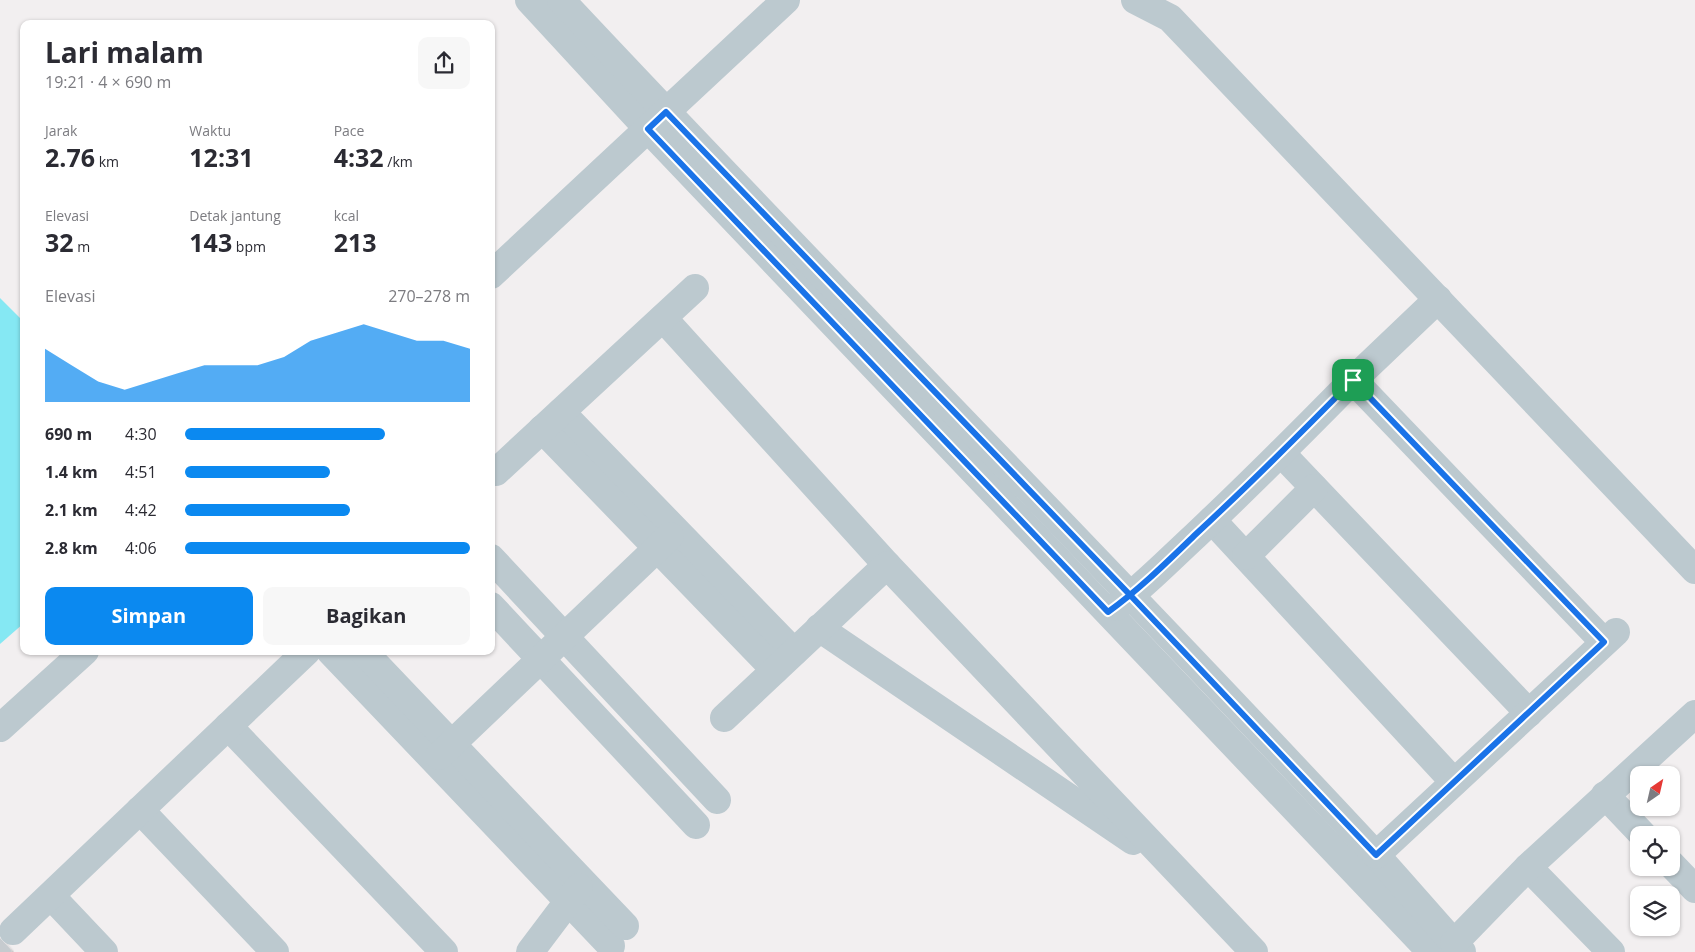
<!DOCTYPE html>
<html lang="id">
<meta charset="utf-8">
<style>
:root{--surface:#fff;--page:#f7f7f7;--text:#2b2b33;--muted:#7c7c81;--accent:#0b89f0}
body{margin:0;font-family:"Open Sans",sans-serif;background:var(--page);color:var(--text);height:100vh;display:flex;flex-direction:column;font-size:19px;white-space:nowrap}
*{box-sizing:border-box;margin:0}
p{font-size:16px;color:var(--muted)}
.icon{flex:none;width:28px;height:28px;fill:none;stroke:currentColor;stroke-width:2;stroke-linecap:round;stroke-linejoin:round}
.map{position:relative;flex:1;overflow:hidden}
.sheet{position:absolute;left:20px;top:20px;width:475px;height:635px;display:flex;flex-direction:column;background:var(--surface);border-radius:10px;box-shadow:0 1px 4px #0004}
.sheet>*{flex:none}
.needle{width:32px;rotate:34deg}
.buttons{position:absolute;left:1630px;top:766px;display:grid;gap:10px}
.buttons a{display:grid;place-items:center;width:50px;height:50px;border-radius:10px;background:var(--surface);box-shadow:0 1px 4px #0004;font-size:25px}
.pin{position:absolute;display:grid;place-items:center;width:42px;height:42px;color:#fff;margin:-21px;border-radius:10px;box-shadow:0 2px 8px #0006}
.round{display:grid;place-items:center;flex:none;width:52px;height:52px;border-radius:10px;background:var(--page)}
.head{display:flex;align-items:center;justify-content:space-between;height:85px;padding:0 25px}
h1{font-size:28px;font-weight:700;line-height:38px}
.figures{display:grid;grid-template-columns:repeat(3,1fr);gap:8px;height:85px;padding:5px 25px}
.figures div{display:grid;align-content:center}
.figures b{font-size:25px;font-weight:700}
.figures small{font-size:14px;font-weight:400}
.figures p{font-size:14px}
.chart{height:140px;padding:10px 25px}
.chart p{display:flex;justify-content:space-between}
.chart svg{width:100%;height:90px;margin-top:5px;fill:var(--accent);opacity:.7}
.primary-button{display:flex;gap:10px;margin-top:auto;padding:10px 25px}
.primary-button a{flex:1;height:58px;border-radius:10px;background:var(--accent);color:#fff;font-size:20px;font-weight:700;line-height:58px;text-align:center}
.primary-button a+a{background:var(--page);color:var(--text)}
ul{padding:0 25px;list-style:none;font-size:16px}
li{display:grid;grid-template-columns:80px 60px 1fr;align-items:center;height:38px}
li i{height:12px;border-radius:6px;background:var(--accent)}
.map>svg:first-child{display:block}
.water{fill:#85e8f3}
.building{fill:#c6cbcf;filter:url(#shadow)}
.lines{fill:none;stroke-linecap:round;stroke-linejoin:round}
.street{stroke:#bcc9cf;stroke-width:28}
.route-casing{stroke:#fff;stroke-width:10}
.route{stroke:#1a73e8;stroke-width:6}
</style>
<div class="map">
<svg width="1695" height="952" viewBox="0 0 1695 952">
<defs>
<filter id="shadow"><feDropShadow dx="4.5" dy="4.5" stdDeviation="1" flood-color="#0004"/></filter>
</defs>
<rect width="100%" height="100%" fill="#f2eff0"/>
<polygon class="water" points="0,298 24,322 24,623 0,644"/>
<polygon class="building" points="0,938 12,951 11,952 0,952"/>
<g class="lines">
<g class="street">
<polyline points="529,0 648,129 1431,952"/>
<path d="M 561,0 C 830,287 1107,566 1375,854 C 1404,886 1433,920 1462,952"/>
<polyline points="1135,0 1170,18 1695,570"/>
<polyline points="491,275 786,0"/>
<polyline points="663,318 887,565"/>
<polyline points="1353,380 1438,299"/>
<polyline points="561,412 794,652"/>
<polyline points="542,429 775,670"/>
<polyline points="1281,453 1529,713"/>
<polyline points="496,472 695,288"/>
<polyline points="1212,520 1454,782"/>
<polyline points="1246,556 1314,488"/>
<polyline points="491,558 717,800"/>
<polyline points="491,606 696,825"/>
<path d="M 1116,607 C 1144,586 1169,560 1195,536 C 1249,485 1301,433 1353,380 L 1604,642"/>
<polyline points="819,628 1133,841"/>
<polyline points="330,651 611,946"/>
<polyline points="363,651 625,926"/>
<polyline points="724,718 887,565 1254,952"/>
<polyline points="228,726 444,952"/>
<polyline points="0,728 85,651"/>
<polyline points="439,756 670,536"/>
<polyline points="1605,795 1643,835"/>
<polyline points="140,810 275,952"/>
<polyline points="1376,855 1616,632"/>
<polyline points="1671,864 1695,889"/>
<polyline points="1528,867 1611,952"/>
<polyline points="51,896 104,952"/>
<polyline points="13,931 307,651"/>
<polyline points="1454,943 1528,867 1695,714"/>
<polyline points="530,952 579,887"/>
</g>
</g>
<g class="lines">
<g class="route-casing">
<path id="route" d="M 1353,380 C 1302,432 1250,484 1196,534 C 1168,561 1140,589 1108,612 L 648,129 L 666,112 L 1131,596 L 1376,855 L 1604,642 L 1353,380"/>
</g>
<use href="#route" class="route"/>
</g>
</svg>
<div class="buttons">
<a><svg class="needle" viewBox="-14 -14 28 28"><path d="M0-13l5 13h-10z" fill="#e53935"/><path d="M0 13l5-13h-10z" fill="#7c7c81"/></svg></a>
<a><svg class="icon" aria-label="locate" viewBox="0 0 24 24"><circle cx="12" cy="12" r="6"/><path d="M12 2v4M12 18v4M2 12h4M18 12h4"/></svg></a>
<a><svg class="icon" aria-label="layers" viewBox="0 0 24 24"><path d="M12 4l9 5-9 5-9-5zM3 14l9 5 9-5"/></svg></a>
</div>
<div class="pin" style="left:1353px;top:380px;background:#1e9e55"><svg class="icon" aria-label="arrive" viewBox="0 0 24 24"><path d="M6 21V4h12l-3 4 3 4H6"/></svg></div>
<section class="sheet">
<div class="head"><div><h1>Lari malam</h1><p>19:21 · 4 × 690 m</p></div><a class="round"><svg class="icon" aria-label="share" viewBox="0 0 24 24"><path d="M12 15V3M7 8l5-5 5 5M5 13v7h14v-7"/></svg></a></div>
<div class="figures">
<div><p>Jarak</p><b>2.76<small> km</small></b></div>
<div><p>Waktu</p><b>12:31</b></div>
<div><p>Pace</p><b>4:32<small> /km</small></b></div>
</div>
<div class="figures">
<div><p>Elevasi</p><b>32<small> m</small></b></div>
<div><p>Detak jantung</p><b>143<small> bpm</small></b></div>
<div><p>kcal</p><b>213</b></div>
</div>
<div class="chart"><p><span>Elevasi</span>270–278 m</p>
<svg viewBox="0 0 160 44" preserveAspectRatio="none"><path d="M0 44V18L10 26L20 34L30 38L40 34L50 30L60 26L70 26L80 26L90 22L100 14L110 10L120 6L130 10L140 14L150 14L160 18V44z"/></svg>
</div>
<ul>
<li><b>690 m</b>4:30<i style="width:70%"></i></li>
<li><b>1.4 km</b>4:51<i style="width:51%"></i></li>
<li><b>2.1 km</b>4:42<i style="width:58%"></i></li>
<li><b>2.8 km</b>4:06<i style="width:100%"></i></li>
</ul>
<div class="primary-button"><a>Simpan</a><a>Bagikan</a></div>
</section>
</div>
